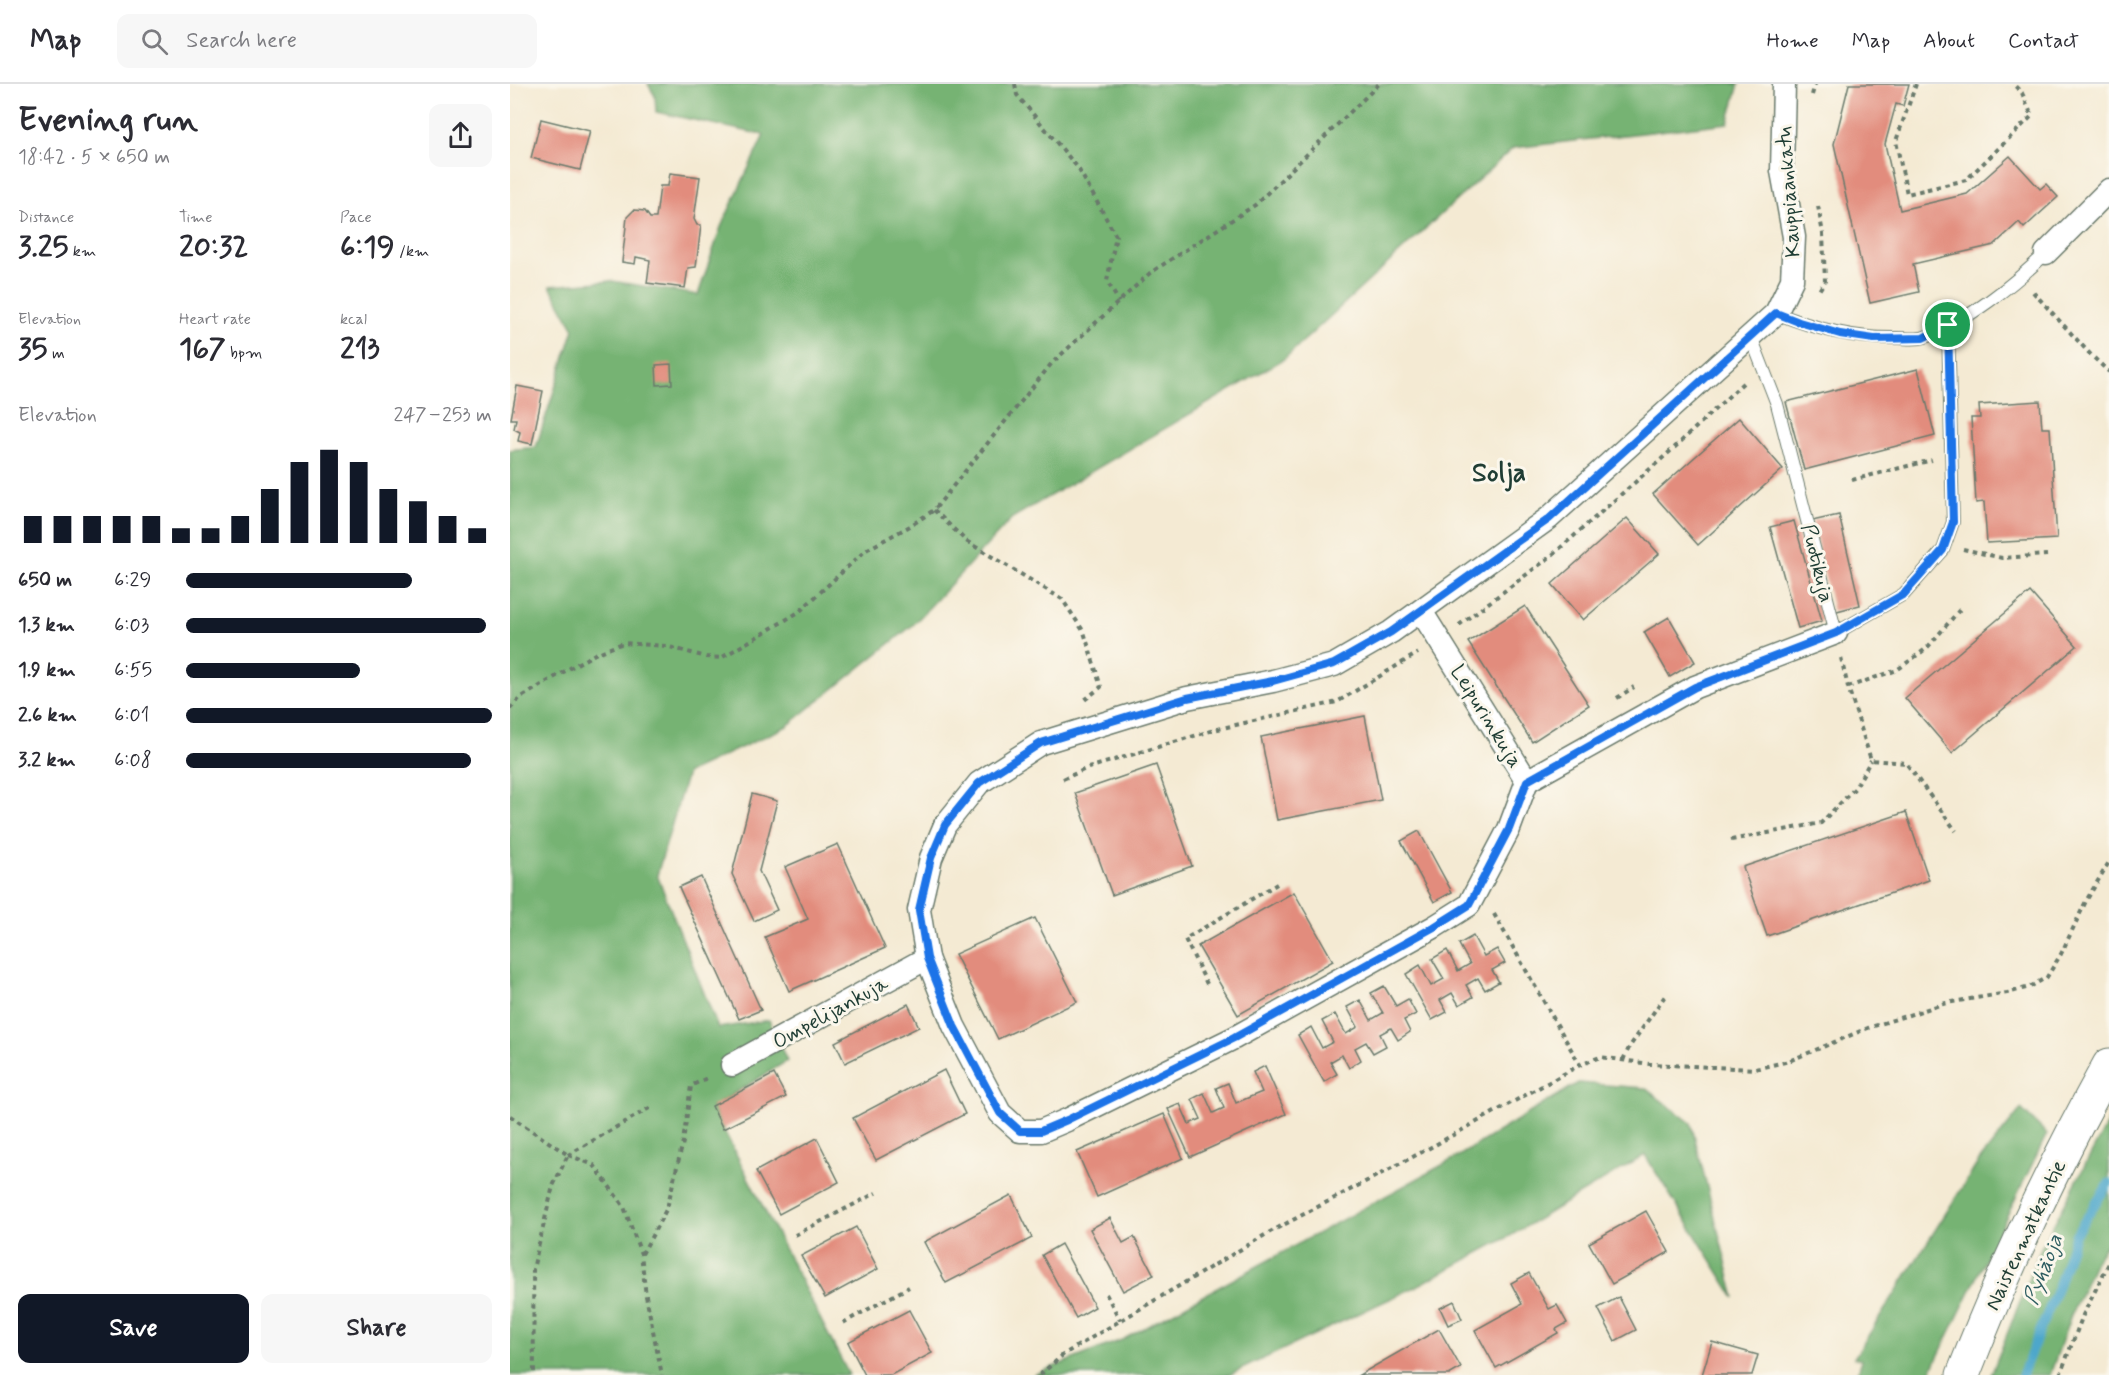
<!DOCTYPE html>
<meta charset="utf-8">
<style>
:root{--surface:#fff;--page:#f7f7f7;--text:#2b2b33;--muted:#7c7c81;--line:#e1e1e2;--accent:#111827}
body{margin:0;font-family:Mynerve,sans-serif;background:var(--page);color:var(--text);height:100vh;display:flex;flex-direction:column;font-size:22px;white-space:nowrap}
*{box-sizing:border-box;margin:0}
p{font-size:20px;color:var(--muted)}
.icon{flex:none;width:33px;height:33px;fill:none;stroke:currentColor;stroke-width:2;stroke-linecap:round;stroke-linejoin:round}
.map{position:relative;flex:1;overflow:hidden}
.details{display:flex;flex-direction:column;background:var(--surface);width:510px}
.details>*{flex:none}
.pin{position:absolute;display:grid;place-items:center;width:51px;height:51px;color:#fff;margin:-26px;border:3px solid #fff;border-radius:50%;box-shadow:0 2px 6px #0007}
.round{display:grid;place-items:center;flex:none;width:63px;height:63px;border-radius:12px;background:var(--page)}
.headline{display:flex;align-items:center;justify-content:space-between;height:102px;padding:0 18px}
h1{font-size:33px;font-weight:700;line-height:45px}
.stats{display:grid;grid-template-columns:repeat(3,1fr);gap:9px;height:102px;padding:6px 18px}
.stats div{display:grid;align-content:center}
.stats b{font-size:30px;font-weight:700}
.stats small{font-size:16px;font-weight:400}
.stats p{font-size:16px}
.chart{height:168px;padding:12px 18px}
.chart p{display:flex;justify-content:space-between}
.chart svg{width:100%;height:108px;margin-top:6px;stroke:var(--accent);stroke-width:6}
.primary-button{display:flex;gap:12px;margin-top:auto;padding:12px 18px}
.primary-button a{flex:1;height:69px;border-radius:12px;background:var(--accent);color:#fff;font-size:24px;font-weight:700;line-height:69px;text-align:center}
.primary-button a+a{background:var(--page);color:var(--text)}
ul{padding:0 18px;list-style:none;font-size:20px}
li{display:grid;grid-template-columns:96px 72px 1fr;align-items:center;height:45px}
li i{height:15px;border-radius:8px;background:var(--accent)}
header{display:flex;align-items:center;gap:36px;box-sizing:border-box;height:84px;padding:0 30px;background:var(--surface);border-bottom:2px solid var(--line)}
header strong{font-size:28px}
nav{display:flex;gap:33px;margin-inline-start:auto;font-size:21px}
.search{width:420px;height:54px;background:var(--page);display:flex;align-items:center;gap:15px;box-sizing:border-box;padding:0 21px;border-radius:12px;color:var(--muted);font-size:22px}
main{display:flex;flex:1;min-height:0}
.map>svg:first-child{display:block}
.forest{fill:#76b373;stroke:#4a7854;stroke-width:1.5}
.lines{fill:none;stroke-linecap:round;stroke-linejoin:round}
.stream{stroke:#4ea7cb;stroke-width:9}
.building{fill:#e28c7d}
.lane-casing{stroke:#6a7a6c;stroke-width:14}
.street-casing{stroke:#6a7a6c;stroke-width:25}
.primary-casing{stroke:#6a7a6c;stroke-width:35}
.path{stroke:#6a7a6c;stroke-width:4;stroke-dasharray:4.5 4.5;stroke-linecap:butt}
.lane{stroke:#fff;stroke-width:12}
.street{stroke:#fff;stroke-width:22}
.primary{stroke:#fff;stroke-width:33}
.route-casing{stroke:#fff;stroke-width:12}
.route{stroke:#1a73e8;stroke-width:8}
.labels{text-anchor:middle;stroke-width:6;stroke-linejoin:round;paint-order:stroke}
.street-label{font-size:21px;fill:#1f3d34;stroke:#fbf7ec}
.water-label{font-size:22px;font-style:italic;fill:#2d5d61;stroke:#fbf7ec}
.district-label{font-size:27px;font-weight:bold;fill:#1f3d34;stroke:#fbf7ec}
</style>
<header>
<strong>Map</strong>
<div class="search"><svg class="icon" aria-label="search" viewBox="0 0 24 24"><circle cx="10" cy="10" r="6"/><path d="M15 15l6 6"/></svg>Search here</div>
<nav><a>Home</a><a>Map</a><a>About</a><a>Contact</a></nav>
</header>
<main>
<section class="details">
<div class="headline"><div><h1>Evening run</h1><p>18:42 · 5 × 650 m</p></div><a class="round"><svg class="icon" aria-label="share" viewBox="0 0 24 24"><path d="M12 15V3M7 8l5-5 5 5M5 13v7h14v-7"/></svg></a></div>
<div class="stats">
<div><p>Distance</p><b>3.25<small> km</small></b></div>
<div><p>Time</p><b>20:32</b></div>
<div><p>Pace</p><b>6:19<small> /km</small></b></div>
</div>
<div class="stats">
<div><p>Elevation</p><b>35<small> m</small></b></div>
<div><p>Heart rate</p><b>167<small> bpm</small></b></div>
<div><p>kcal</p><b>213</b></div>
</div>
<div class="chart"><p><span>Elevation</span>247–253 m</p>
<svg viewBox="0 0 160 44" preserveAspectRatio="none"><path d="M5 44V33M15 44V33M25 44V33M35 44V33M45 44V33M55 44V38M65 44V38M75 44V33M85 44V22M95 44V11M105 44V6M115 44V11M125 44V22M135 44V27M145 44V33M155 44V38"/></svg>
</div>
<ul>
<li><b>650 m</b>6:29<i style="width:74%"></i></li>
<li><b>1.3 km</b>6:03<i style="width:98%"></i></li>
<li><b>1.9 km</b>6:55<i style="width:57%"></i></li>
<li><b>2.6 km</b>6:01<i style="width:100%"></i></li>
<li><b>3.2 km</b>6:08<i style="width:93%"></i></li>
</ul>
<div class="primary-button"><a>Save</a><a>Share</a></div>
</section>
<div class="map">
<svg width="1599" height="1291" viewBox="0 0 1599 1291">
<rect width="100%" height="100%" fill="#fbf7ec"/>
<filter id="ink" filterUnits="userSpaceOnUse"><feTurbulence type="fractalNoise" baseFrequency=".0167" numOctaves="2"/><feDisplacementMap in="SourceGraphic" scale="12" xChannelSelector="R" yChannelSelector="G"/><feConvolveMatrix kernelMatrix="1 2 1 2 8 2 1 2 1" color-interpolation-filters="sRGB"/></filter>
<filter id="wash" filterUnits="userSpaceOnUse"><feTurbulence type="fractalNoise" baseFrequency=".008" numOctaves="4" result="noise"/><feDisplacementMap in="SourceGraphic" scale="24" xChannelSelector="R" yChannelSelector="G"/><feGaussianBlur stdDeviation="1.35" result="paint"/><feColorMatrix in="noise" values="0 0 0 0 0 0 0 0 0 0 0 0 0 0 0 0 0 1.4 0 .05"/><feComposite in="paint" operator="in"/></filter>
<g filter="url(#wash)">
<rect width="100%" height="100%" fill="#f4ead3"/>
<g class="forest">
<polygon points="138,0 1229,0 1218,39 1003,64 774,275 502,434 403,541 277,642 177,689 147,791 208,944 259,936 277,977 202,1023 339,1291 0,1291 0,366 26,363 64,245 40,202 102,197 188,211 211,143 254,51 146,28 145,12"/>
<polygon points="1068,999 1135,1004 1181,1039 1225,1214 1135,1071 1000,1152 907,1202 719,1291 523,1291 614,1255 947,1073"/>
<polygon points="1511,1025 1537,1050 1419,1291 1347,1291 1352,1276 1344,1274 1469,1077"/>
<polygon points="1599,1036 1599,1156 1585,1177 1561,1231 1540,1291 1481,1291 1530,1166"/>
</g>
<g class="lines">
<polyline class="stream" points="1512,1291 1549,1200 1565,1151 1599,1099"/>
</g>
<g id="blocks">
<g class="building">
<polygon points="1339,0 1399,0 1393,22 1386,20 1375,60 1390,126 1457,110 1500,72 1530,105 1536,100 1548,113 1514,144 1509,138 1484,161 1403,180 1409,208 1360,219 1324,60"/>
<polygon points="31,35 80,47 70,86 21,74"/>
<polygon points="160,89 190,93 184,135 187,141 191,141 186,183 178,184 175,204 137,199 140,176 126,173 125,180 112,178 117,133 124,126 135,127 140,134 146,134 150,102 158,102"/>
<polygon points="161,280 162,300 147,301 146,281"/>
<polygon points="1408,285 1425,352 1294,386 1276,318"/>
<polygon points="7,302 33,307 22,360 8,357 10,348 4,345 6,335 1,335"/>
<polygon points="1530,317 1532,344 1540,344 1547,455 1477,459 1474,418 1466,419 1461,334 1470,334 1469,321"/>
<polygon points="1229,334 1273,385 1188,461 1143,410"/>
<polygon points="1329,431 1350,521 1323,528 1302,437"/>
<polygon points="1117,434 1149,470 1073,536 1042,500"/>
<polygon points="1284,437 1312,537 1288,544 1260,443"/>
<polygon points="1520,508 1567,562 1442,669 1395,614"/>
<polygon points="1015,522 1079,621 1022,658 958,558"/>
<polygon points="1159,533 1185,578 1160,593 1134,548"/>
<polygon points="855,632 871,716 767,736 751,653"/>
<polygon points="646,681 682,782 602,811 565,709"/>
<polygon points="242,710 267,717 249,787 267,826 244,837 222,790"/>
<polygon points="1396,728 1419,796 1257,852 1233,783"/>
<polygon points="909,747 942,808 924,818 891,757"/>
<polygon points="328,760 375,864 279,907 255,853 298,835 275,783"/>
<polygon points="191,793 251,926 229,935 169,803"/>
<polygon points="784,808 823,877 728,931 688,862"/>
<polygon points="525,834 567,918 488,955 445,870"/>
<polygon points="963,852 974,872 987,865 995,879 982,886 989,898 975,906 968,894 956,901 963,913 949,921 942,909 930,916 937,928 922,936 896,890 910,881 921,902 934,895 922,875 937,866 948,887 960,880 949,860"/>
<polygon points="874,902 886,922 898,915 906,930 894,936 900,948 888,956 881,944 870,950 876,962 863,969 856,958 845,964 851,976 839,984 832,971 820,978 827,990 814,998 788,951 801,943 812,964 823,958 812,937 825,930 836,950 848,943 837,923 850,916 861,936 873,929 861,909"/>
<polygon points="398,920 409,943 335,979 325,958"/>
<polygon points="755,982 776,1030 680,1073 658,1025 670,1020 679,1040 691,1035 682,1015 694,1009 703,1029 714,1024 706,1004 718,999 726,1019 740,1013 752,1008 743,988"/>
<polygon points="434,986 455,1030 366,1076 343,1034"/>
<polygon points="264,990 276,1013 213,1045 202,1022"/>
<polygon points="654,1030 673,1074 587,1113 567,1068"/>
<polygon points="307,1054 329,1098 269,1130 246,1087"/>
<polygon points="501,1111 522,1154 436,1199 414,1158"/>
<polygon points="1136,1127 1159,1168 1102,1200 1079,1159"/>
<polygon points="600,1134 613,1159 624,1153 644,1191 613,1207 580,1145"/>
<polygon points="346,1143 368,1185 315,1214 291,1172"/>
<polygon points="551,1160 585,1223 566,1234 532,1171"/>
<polygon points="1019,1189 1039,1225 1047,1221 1057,1239 1046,1245 1048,1249 986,1284 965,1246 1012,1220 1001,1199"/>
<polygon points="1109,1213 1126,1246 1105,1257 1088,1224"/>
<polygon points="944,1217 952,1235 938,1241 930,1224"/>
<polygon points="399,1226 422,1269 381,1291 355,1291 338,1258"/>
<polygon points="929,1245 951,1284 939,1291 849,1291"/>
<polygon points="1202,1258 1248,1271 1242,1291 1192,1291"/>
</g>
</g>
</g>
<g filter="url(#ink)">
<use href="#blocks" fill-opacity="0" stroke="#6a7a6c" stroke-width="1.5"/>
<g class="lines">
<g class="lane-casing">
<g id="lane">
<path d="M 1266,229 C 1306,245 1344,255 1387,254 C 1396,254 1407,256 1415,253 C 1455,239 1506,199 1536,169"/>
<polyline points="1241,253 1267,320 1326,549 1394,510 1433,466 1443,438 1438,241"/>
</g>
</g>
<g class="street-casing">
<g id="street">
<polyline points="1536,169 1599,106"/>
<polyline points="911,527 1017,697 999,745 959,821 924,843 724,954 557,1036 531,1047 510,1047 490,1029 444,942 417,874 409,826 421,774 435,741 469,699 531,659 677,614 763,597 824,581 881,548 1039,434 1266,229 1282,196 1284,153 1272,87 1274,0"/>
<polyline points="1017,697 1185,603 1326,549"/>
<polyline points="222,981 417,874"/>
</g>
</g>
<g class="primary-casing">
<path id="primary" d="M 1453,1291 C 1494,1185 1544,1081 1599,981"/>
</g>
<g class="path">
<polyline points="505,0 507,11 568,84 606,152 597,197 609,218"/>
<polyline points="1406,0 1386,57 1397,110 1456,96 1522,32 1512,9 1503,0"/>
<polyline points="1302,11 1305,0"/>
<polyline points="1308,122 1313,150 1315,197 1308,208"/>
<polyline points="1523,208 1581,271 1599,288"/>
<polyline points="1342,396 1422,376"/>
<polyline points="424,426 456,457 552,515 574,548 591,603 572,618"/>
<polyline points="1453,465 1492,474 1537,471"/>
<polyline points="949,541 1040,473 1164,364 1235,297"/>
<polyline points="1331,574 1338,603 1361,676 1396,679 1446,747"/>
<polyline points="1338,603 1387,586 1417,564 1452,523"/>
<polyline points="1107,614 1124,603"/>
<polyline points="0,625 10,614 65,581 85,570 113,559 156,562 196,573 211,574 289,528 356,466 400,442 424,426 542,279 640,189 745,121 869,0"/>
<polyline points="553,695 578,684 704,646 827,618 908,569"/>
<polyline points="1221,756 1311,739 1345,704 1361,676"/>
<polyline points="984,830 1070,981"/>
<polyline points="697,900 675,855 767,800"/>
<polyline points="1113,976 1120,962 1157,909"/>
<polyline points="0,1032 58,1071 43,1102 23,1185 24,1291"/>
<polyline points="58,1071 84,1081 114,1123 131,1170 136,1212 152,1291"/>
<polyline points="58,1071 141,1023"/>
<polyline points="285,1151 366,1109"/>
<polyline points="132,1170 157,1124 173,1058 181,1002 199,993"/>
<polyline points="596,1210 610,1236"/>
<polyline points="333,1239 399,1203"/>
<polyline points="530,1291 554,1270 760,1148 914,1067 1070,981 1090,973 1140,980 1245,985 1279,977 1358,944 1436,919 1497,909 1520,903 1537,893 1551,870 1576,817 1599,778"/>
<polyline points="1550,1291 1573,1231 1599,1179"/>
</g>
<use href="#lane" class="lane"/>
<use href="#street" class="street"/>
<use href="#primary" class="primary"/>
</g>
</g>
<g class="lines" filter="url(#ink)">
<g class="route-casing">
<polygon id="route" points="1266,229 1289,238 1330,250 1364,255 1413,254 1438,241 1443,438 1433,466 1394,510 1326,549 1185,603 1017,697 999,745 959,821 924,843 724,954 557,1036 531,1047 510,1047 490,1029 444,942 417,874 409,826 421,774 435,741 469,699 531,659 677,614 763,597 824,580 881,548 1039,435"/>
</g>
<use href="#route" class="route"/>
</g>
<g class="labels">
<g class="street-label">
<text transform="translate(1278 108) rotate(-94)" y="7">Kauppiaankatu</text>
<text transform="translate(1308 479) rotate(76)" y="7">Puotikuja</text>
<text transform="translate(977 632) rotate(58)" y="7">Leipurinkuja</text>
<text transform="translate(320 928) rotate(-29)" y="7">Ompelijankuja</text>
<text transform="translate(1515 1151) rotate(-65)" y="7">Naistenmatkantie</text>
</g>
<g class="water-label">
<text transform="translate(1532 1185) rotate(-69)" y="8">Pyhäoja</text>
</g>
<g class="district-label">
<text x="989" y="397">Solja</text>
</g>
</g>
</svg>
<div class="pin" style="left:1438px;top:241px;background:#1e9e55"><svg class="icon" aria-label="arrive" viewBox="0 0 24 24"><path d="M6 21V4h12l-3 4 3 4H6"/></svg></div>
</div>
</main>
